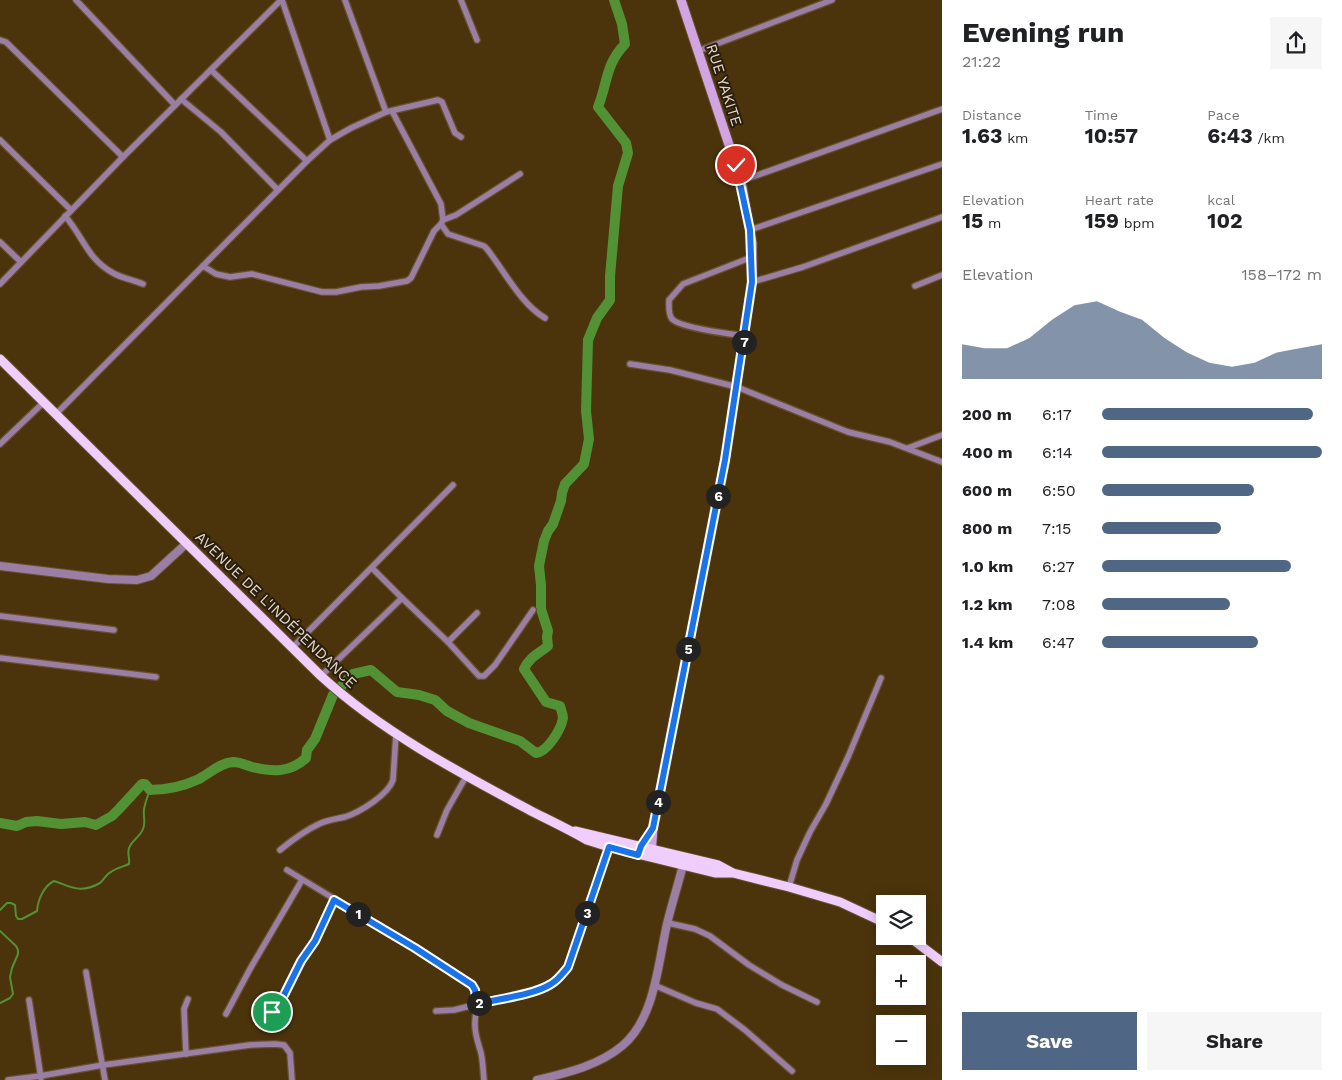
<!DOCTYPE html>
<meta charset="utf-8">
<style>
:root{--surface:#fff;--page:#f6f6f6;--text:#202124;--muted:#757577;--accent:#506685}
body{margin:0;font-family:"Work Sans",sans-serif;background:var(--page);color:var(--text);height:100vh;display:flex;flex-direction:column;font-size:19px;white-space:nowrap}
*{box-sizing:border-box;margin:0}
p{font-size:16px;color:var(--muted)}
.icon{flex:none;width:28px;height:28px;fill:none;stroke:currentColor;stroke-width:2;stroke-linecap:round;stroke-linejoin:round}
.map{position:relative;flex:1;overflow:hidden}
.panel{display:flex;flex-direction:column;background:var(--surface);width:400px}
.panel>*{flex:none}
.fabs{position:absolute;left:876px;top:895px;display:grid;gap:10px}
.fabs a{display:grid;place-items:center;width:50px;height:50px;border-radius:0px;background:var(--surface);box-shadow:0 2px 12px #0003;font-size:25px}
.pin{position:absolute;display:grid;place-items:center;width:42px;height:42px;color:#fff;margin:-21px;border:2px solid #fff;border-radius:50%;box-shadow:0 1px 5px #0007}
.km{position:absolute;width:25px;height:25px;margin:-12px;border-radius:50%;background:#222;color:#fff;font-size:14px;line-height:25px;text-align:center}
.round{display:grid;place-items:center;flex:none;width:52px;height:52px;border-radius:0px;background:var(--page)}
.head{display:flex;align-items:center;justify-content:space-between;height:85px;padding:0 20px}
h1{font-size:28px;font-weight:700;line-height:38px}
.stats{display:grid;grid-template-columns:repeat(3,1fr);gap:8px;height:85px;padding:5px 20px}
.stats div{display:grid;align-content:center}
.stats b{font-size:21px;font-weight:700}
.stats small{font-size:14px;font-weight:400}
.stats p{font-size:14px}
.chart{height:140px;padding:10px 20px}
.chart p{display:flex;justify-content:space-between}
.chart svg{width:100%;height:90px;margin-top:5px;fill:var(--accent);opacity:.7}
.button{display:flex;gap:10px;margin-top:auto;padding:10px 20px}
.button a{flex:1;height:58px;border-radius:0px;background:var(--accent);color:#fff;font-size:20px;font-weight:700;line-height:58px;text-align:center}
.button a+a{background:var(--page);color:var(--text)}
ul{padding:0 20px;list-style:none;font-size:16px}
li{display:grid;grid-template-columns:80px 60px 1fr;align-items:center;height:38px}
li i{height:12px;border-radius:6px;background:var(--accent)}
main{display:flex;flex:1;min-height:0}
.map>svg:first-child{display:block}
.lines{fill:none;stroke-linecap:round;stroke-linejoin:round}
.stream{stroke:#529134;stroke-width:2}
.river{stroke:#529134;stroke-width:10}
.minor-casing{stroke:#67512d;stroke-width:8}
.tertiary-casing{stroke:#67512d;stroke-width:10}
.secondary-casing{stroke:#67512d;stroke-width:11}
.primary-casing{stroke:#67512d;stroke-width:11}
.minor{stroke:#9a7ea4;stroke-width:5.5}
.tertiary{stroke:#9a7ea4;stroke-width:8}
.secondary{stroke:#d1a5e1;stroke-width:9}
.primary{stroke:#efcdfc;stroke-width:9}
.route-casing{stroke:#fff;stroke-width:10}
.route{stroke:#1a73e8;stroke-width:6}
.labels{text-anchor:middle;stroke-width:4;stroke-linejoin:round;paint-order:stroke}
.street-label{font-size:15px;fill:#e5d7c2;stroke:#281e0e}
</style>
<main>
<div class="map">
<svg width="942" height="1080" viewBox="0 0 942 1080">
<rect width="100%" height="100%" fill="#4b340c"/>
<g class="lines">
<g class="stream">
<path d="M 0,910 L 7,903 L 11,903 L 15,905 L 16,916 L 18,919 L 22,919 L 37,911 C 38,899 44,886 54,881 C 72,887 80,894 100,883 C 104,880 106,874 111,872 C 116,868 123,867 129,864 C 130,858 127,854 129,848 C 132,840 140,837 143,829 C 146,823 143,816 144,809 C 145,804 148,795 150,790"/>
<polyline points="0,931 16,946 18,950 18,954 12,968 10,977 13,994 10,998 0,1003"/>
</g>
<path class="river" d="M 0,823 L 17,826 L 26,822 L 37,821 L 61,824 L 85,822 L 96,825 L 112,816 L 119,809 L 142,784 L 145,784 L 150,790 C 167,790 184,786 199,779 C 210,773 220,763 233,762 C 239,762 246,765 252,767 C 272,772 290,773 306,758 L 307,750 L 315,739 L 333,695 L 353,674 L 371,670 L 397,692 L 419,695 L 435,700 L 447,711 L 469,723 L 520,741 L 536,753 C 547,752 561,730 563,718 C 563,714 561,710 560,706 L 546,702 L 524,669 C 529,657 540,653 548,646 L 547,637 L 548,631 L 541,609 L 541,585 L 539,566 L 544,541 L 548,531 L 553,524 L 561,501 L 562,493 L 565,484 L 584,464 L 589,439 L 586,411 L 588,340 L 597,318 L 610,300 L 610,276 L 618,186 L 628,153 L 626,143 L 598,107 C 608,82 605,65 625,44 L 622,24 L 614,0"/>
<g class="minor-casing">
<g id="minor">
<polyline points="76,0 175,105"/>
<polyline points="345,0 386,112"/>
<polyline points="461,0 477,40"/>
<polyline points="0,40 6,42 123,157"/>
<polyline points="698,51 832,0"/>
<polyline points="211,70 307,161"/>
<polyline points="181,99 221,132 278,190"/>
<polyline points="0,140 71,210"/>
<polyline points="330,140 351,128 386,112 438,100 442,102 455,133 461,137"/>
<polyline points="741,181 942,109"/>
<path d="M 65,216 C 83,236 87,259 113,273 C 122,278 133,280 143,284"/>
<polyline points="443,220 456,215 520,174"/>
<path d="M 441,224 L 448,234 L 484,246 L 487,249 C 505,272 521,304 545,318"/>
<polyline points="750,230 942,164"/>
<polyline points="0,242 21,262"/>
<polyline points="203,266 216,274 230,277 252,274 322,292 336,292 361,287 379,286 407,281 411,278 434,231 441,224 443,220 441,204 392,111"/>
<polyline points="752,282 803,267 942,217"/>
<polyline points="0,284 123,157 281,0"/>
<polyline points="915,286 942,275"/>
<path d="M 745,336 C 731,334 680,328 672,319 C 668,314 669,306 669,300 L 683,284 L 752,257"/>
<polyline points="630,364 670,370 737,387 848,432 890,442 942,462"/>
<polyline points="56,414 307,161 330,140 282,0"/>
<polyline points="0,444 44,402"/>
<polyline points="908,448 942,435"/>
<polyline points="372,568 402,598"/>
<polyline points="0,616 114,630"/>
<polyline points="448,642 477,613"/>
<polyline points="292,648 453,485"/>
<polyline points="0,658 156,677"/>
<polyline points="321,676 402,598 448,642 479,676 484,676 495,665 533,610"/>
<polyline points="437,835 447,810 467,775"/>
<path d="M 280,850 C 291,841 306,830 319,824 C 327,820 336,819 345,817 C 360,812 388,795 393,780 L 396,734"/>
<path d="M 287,870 L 415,948 L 472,985 C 481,996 475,1010 475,1022 C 474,1033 478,1042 481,1053 C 483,1062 483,1071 484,1080"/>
<polyline points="789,887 797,860 810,832 826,804 848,757 881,678"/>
<polyline points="668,923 695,929 710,936 749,965 782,985 817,1002"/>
<polyline points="86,972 105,1080"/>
<polyline points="654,985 696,1003 717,1009 745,1030 792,1071"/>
<polyline points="29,1000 41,1078"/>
<path d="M 436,1011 L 454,1010 L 538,989 C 551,984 560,978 568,967 L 609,847"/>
<polyline points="272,1012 282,999 301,961 315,941 334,900"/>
<polyline points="226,1014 250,969 302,880"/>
<polyline points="186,1054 184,1009 188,999"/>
<polyline points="8,1080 40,1076 103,1065 250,1045 275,1044 284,1045 290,1053 292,1080"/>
</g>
</g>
<g class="tertiary-casing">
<g id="tertiary">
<polyline points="0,566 108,579 137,580 151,576 187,543"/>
<path d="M 537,1080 C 566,1073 598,1066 622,1046 C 655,1019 658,963 667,924 C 672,903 679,882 684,861"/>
</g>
</g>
<g class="secondary-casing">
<polyline id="secondary" points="651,855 653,828 725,460 752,282 752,243 741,181 681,0"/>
</g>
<g class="primary-casing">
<g id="primary">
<path d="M 0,359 L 321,676 C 382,732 460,773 533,812 C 551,821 570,830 587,840 L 609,847 L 715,873 L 733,873 L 789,887 L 840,902 L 885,923"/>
<polyline points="575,831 718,865 731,872"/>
<polyline points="908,936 942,962"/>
</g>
</g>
<use href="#minor" class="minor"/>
<use href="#tertiary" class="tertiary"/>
<use href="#secondary" class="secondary"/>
<use href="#primary" class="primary"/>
</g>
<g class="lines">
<g class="route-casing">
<path id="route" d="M 272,1012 L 282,999 L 301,961 L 315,941 L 334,900 L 415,948 L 472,985 L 475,990 L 477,1004 C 498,999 534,995 551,984 C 558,980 563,973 568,967 L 609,847 L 638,855 L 641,846 L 653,828 L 725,460 L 752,282 L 750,230 L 736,165"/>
</g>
<use href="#route" class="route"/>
</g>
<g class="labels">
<g class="street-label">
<text transform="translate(724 85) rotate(72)" y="5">RUE YAKITE</text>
<text transform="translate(276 610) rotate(44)" y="5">AVENUE DE L'INDÉPENDANCE</text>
</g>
</g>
</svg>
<div class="fabs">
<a><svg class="icon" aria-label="layers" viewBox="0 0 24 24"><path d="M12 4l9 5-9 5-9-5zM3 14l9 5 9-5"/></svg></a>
<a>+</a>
<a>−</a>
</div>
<div class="pin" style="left:272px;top:1012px;background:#1e9e55"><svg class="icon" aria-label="arrive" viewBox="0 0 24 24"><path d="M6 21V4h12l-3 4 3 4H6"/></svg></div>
<div class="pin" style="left:736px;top:165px;background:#d93025"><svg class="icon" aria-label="check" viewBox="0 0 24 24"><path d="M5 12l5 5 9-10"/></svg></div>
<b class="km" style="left:358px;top:914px">1</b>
<b class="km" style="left:479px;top:1003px">2</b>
<b class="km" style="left:587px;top:913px">3</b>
<b class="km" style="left:658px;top:802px">4</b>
<b class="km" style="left:688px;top:649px">5</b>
<b class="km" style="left:718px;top:496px">6</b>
<b class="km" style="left:744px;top:342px">7</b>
</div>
<section class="panel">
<div class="head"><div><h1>Evening run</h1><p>21:22</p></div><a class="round"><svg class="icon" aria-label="share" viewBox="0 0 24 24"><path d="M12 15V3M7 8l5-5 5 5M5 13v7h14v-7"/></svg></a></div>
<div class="stats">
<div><p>Distance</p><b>1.63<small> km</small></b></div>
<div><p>Time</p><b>10:57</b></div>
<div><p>Pace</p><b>6:43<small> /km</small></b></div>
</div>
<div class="stats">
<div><p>Elevation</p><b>15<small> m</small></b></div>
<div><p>Heart rate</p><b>159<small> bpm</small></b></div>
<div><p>kcal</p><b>102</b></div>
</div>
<div class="chart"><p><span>Elevation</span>158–172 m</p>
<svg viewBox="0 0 160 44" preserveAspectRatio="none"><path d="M0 44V27L10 29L20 29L30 24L40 15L50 8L60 6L70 11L80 15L90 24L100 31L110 36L120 38L130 36L140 31L150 29L160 27V44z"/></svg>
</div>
<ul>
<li><b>200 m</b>6:17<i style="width:96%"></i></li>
<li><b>400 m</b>6:14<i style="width:100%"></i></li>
<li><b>600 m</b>6:50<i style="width:69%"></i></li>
<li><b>800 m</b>7:15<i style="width:54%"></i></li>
<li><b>1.0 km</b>6:27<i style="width:86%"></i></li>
<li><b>1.2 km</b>7:08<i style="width:58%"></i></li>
<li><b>1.4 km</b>6:47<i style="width:71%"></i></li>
</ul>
<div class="button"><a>Save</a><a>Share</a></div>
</section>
</main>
